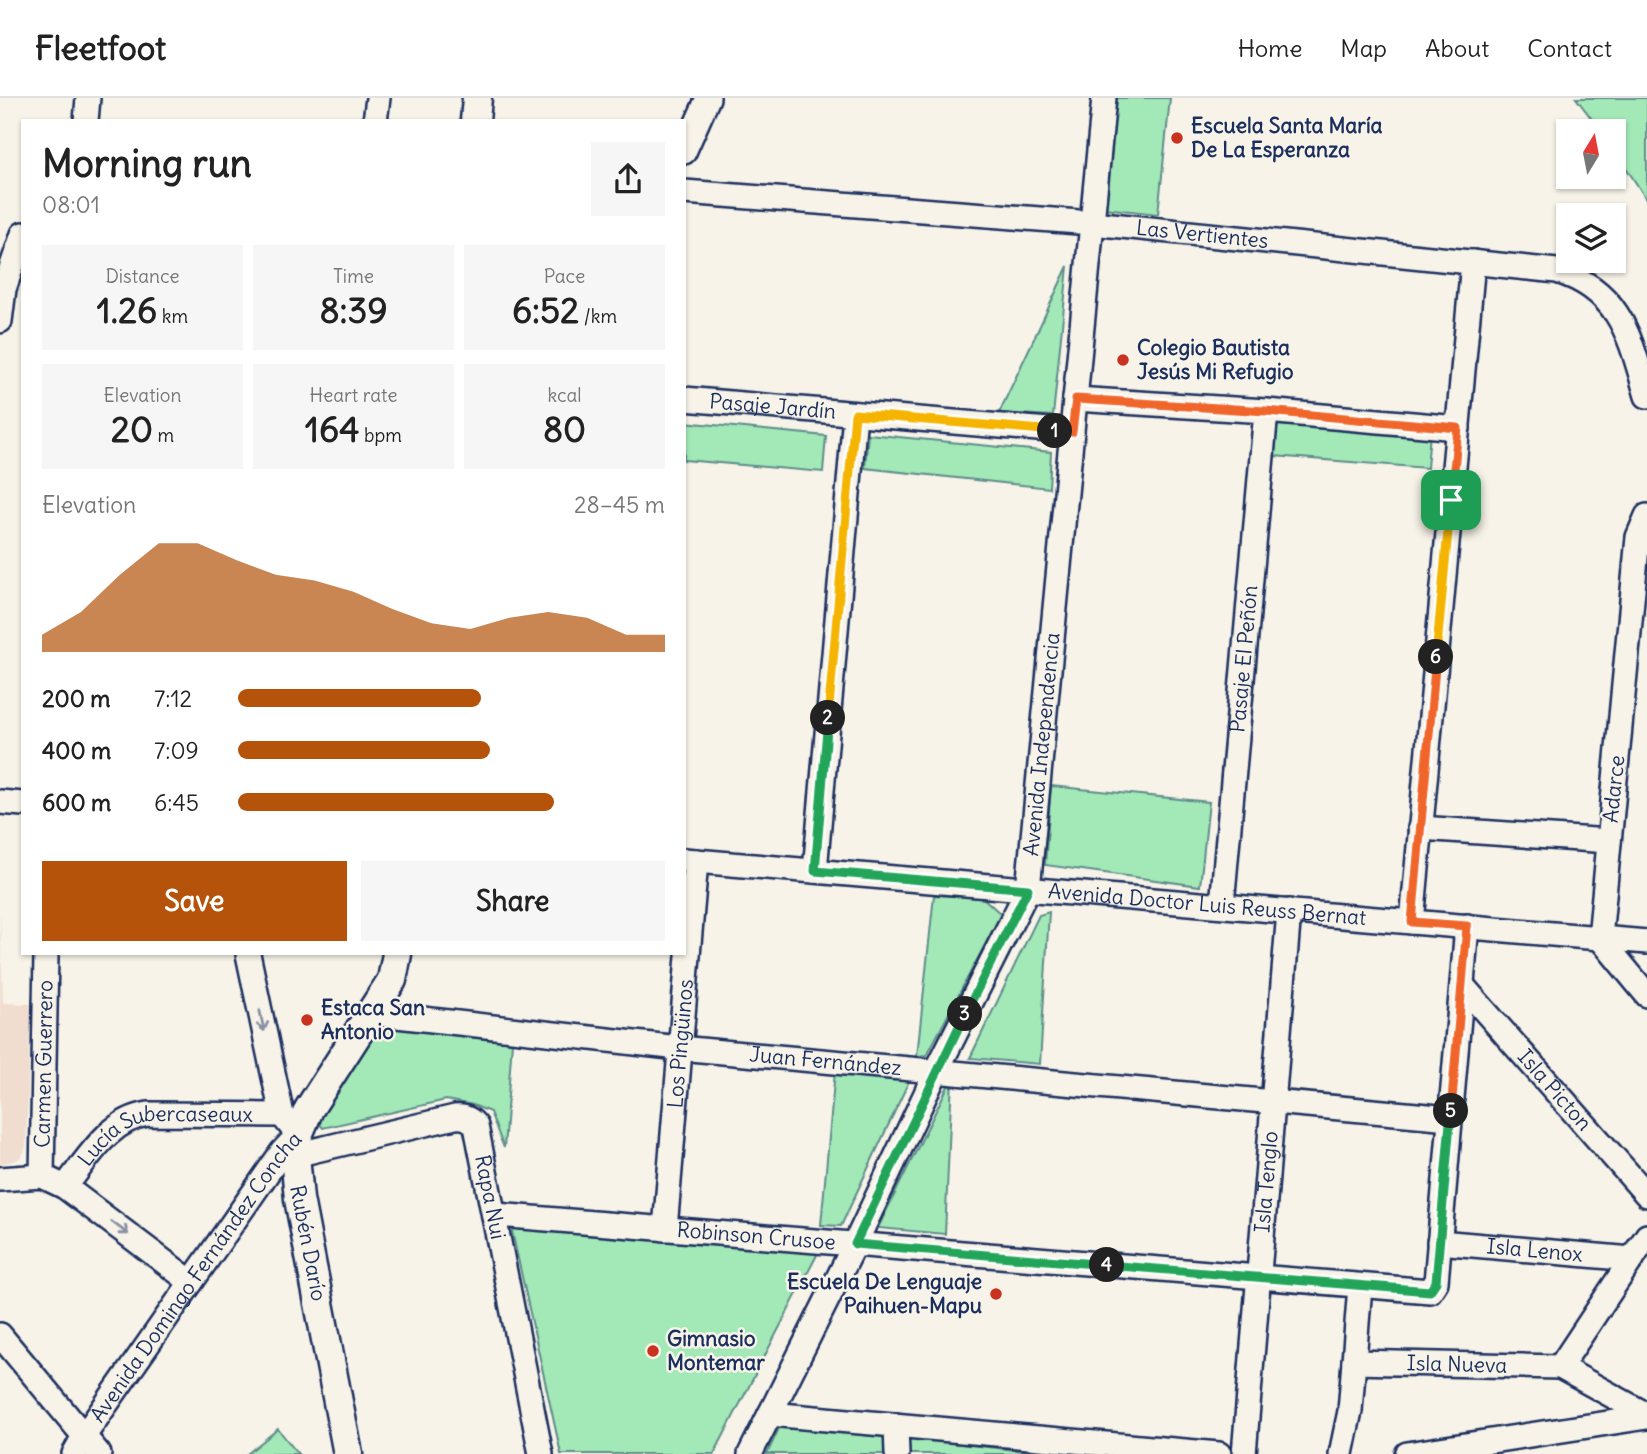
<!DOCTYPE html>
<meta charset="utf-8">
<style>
:root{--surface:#fff;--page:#f6f6f6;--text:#222;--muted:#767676;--line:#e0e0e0;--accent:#b45309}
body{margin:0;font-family:Delius,sans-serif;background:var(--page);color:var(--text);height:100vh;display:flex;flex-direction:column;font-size:26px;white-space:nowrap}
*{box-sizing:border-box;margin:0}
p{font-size:23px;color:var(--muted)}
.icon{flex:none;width:38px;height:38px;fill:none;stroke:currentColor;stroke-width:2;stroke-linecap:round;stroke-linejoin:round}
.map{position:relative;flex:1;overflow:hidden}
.sheet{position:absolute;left:21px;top:21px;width:665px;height:836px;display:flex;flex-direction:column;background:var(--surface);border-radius:0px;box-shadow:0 2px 5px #0004}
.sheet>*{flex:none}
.needle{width:46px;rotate:10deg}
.fabs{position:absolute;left:1556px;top:21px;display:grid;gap:14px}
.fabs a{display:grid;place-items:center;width:70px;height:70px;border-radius:0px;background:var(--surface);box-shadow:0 2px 5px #0004;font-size:35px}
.pin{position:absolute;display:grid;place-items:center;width:60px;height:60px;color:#fff;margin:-30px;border-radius:14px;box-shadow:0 4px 10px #0006}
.km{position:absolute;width:35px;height:35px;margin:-18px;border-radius:50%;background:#222;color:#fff;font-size:19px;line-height:35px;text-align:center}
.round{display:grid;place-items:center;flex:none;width:74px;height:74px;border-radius:0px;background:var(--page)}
.headline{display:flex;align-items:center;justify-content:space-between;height:119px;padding:0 21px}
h1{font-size:38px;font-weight:800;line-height:52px}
.stats{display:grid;grid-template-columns:repeat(3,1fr);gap:10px;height:119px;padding:7px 21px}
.stats div{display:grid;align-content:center;border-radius:0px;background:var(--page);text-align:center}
.stats b{font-size:35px;font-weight:800}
.stats small{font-size:19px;font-weight:400}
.stats p{font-size:19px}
.chart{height:196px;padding:14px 21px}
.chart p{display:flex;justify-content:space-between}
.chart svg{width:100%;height:126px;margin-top:7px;fill:var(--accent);opacity:.7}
.action{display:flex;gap:14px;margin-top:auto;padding:14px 21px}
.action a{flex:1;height:80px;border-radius:0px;background:var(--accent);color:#fff;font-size:28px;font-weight:800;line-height:80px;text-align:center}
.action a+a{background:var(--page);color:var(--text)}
ul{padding:0 21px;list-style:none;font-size:23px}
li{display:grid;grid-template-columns:112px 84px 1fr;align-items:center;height:52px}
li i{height:18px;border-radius:9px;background:var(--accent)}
header{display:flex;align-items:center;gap:42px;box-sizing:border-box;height:98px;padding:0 35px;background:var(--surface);border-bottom:2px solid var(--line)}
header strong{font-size:33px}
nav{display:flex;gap:38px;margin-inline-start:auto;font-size:24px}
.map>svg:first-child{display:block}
.built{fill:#f0ddd0}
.green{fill:#a2e9b7;stroke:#5e8c8a;stroke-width:2}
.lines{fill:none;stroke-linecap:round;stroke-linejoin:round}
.minor-casing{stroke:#1b2f5e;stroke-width:28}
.major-casing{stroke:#1b2f5e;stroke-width:33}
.minor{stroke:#f7f3e8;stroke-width:23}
.major{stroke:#f7f3e8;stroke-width:28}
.oneway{stroke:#8991a3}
.split-1-casing{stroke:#fff;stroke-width:14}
.split-2-casing{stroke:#fff;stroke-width:14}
.split-3-casing{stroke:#fff;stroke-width:14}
.split-4-casing{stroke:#fff;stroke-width:14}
.split-5-casing{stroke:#fff;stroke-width:14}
.split-6-casing{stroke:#fff;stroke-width:14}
.split-7-casing{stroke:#fff;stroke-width:14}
.split-1{stroke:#f0652b;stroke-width:9}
.split-2{stroke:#f5b400;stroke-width:9}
.split-3{stroke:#22a559;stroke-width:9}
.split-4{stroke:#22a559;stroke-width:9}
.split-5{stroke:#22a559;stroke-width:9}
.split-6{stroke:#f0652b;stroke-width:9}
.split-7{stroke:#f5b400;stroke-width:9}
.poi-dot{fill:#c8321e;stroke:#f7f3e8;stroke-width:2.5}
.labels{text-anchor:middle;stroke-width:5;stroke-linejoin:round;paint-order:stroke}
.poi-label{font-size:21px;font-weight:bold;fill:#1b2f5e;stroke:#f7f3e8;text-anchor:start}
.street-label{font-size:21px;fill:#1b2f5e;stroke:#f7f3e8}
</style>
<header>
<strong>Fleetfoot</strong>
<nav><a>Home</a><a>Map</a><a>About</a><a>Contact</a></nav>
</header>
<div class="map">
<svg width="1647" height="1356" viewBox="0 0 1647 1356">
<rect width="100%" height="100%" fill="#f7f3e8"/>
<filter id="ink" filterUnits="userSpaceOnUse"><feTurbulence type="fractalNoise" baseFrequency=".0143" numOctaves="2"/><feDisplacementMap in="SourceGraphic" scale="14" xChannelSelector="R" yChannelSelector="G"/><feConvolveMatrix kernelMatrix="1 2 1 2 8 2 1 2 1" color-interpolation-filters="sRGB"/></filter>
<g filter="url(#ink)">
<polygon class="built" points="0,813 3,905 31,906 26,1048 22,1058 17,1062 0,1066"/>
<g class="green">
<polygon points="1115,0 1170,0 1158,116 1104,110"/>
<polygon points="1576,0 1647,0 1647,102 1614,51 1614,33 1601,33"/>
<polygon points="1068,168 1053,318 999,315"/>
<polygon points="1277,323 1430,335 1427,370 1274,358"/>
<polygon points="684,324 826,338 823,374 684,362"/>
<polygon points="868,336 1051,354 1049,390 865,370"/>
<polygon points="1051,688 1209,704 1200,788 1045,767"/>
<polygon points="934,797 982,799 1001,816 927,957 917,958"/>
<polygon points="1049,814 1040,966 970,960 1039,817"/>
<polygon points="371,927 512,944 504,1050 490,1014 473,1007 446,1002 323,1030 316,1022"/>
<polygon points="835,973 909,983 841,1128 821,1127"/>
<polygon points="952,980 945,1136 878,1130"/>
<polygon points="510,1124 820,1151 714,1356 561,1356"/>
<polygon points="781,1326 1052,1356 767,1356"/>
<polygon points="278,1331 298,1356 247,1356"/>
</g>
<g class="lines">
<g class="minor-casing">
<g id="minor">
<polyline points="86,23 88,0"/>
<polyline points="375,23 378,0"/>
<polyline points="684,54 708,0"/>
<path id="s1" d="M 684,94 L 1092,125 L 1557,173 C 1622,193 1630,241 1647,298"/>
<polyline points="0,223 4,191 23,136"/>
<path id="s2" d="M 684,301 L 1072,334"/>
<polyline points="1075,301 1266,313 1458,330"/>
<polyline points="1647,418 1638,439 1600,840 1647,897"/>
<polyline points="0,704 23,706"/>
<polyline points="1420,730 1609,743"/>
<path id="s3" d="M 684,762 L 1647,844"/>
<polyline points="815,773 855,316"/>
<path id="s4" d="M 1222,807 L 1266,313"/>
<polyline points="1412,824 1473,164"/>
<path id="s5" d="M 1462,887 L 1647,1097"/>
<path id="s6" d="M 370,915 L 679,950 L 1450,1020"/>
<path id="s7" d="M 295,1057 L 455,1019 C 464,1018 470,1020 476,1028 L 541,1356"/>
<path id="s8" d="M 42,1078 L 46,856"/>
<polyline points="0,1081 42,1078 65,1089 191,1184"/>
<path id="s9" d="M 65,1089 C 89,1059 109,1022 148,1016 L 282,1017"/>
<path id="s10" d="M 496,1117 L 1430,1193 L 1436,1184 L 1467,828"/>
<path id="s11" d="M 665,1131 L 696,763"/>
<path id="s12" d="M 1439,1144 L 1632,1161"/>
<polyline points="0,1237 99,1356"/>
<path id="s13" d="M 1354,1264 L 1560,1269 L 1647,1317"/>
<polyline points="1560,1269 1647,1138"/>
<polyline points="770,1316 1219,1356"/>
<polyline points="896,1327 897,1356"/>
<path id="s14" d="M 74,1356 L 84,1338 L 282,1054 L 298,1037 L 282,1017 L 248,856"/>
<path id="s15" d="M 750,1356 L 855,1146 L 937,972 L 1028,791 L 1104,0"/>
<path id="s16" d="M 1244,1356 L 1289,813"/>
<polyline points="1341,1356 1350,1313 1360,1188"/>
<polyline points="1407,1356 1647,1319"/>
</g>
</g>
<g class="major-casing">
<g id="major">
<polyline points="475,23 477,0"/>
<polyline points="348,1356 299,1101 295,1057 298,1037 309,1011 392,882 397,856"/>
</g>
</g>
<use href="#minor" class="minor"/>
<use href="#major" class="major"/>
</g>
<defs><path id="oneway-shaft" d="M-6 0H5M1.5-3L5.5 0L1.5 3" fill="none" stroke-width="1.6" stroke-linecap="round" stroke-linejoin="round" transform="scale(1.75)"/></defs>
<g class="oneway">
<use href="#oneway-shaft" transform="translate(262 923) rotate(78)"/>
<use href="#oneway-shaft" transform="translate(120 1130) rotate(37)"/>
</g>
</g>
<g class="lines" filter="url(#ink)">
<g class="split-1-casing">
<polyline id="split-1" points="1055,333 1072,334 1076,301 1266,313 1458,330 1451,402"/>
</g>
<g class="split-2-casing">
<polyline id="split-2" points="828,620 855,316 1055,333"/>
</g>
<g class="split-3-casing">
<polyline id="split-3" points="828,620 815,773 1028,791 965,916"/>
</g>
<g class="split-4-casing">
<polyline id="split-4" points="965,916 855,1146 1107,1167"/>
</g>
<g class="split-5-casing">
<polyline id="split-5" points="1107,1167 1430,1193 1436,1184 1451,1013"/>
</g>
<g class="split-6-casing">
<polyline id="split-6" points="1436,559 1412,824 1467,828 1451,1013"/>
</g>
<g class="split-7-casing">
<polyline id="split-7" points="1436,559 1451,402"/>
</g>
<use href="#split-1" class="split-1"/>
<use href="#split-2" class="split-2"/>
<use href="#split-3" class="split-3"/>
<use href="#split-4" class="split-4"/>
<use href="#split-5" class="split-5"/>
<use href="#split-6" class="split-6"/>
<use href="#split-7" class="split-7"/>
</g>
<g class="poi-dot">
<circle cx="1177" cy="40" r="7"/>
<circle cx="1123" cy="262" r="7"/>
<circle cx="307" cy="922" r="7"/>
<circle cx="996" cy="1196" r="7"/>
<circle cx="653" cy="1253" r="7"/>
</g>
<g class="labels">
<g class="poi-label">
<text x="1191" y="35">Escuela Santa María<tspan x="1191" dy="24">De La Esperanza</tspan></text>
<text x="1137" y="257">Colegio Bautista<tspan x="1137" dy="24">Jesús Mi Refugio</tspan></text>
<text x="321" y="917">Estaca San<tspan x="321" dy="24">Antonio</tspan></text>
<text x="982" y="1191" text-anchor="end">Escuela De Lenguaje<tspan x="982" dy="24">Paihuen-Mapu</tspan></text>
<text x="667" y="1248">Gimnasio<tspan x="667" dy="24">Montemar</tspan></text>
</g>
<g class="street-label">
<text dy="7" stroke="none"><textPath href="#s1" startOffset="520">Las Vertientes</textPath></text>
<text dy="7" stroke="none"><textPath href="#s2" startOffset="89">Pasaje Jardín</textPath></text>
<text dy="7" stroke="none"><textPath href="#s4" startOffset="247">Pasaje El Peñón</textPath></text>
<text dy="7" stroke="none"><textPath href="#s15" startOffset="775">Avenida Independencia</textPath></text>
<text transform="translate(1614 691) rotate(-84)" y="7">Adarce</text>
<text dy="7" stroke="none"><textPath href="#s3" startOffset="525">Avenida Doctor Luis Reuss Bernat</textPath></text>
<text dy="7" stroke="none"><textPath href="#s11" startOffset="186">Los Pingüinos</textPath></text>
<text dy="7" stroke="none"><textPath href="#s6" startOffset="458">Juan Fernández</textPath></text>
<text dy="7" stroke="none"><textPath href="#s8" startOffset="112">Carmen Guerrero</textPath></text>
<text dy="7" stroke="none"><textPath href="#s5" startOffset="140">Isla Picton</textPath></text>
<text dy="7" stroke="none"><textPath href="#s9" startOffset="124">Lucía Subercaseaux</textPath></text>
<text dy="7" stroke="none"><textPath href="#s16" startOffset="273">Isla Tenglo</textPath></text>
<text dy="7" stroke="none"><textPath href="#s7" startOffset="261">Rapa Nui</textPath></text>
<text dy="7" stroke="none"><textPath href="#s10" startOffset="261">Robinson Crusoe</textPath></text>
<text transform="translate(308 1145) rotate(79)" y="7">Rubén Darío</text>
<text dy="7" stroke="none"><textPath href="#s12" startOffset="96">Isla Lenox</textPath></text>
<text dy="7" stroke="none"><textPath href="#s14" startOffset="215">Avenida Domingo Fernández Concha</textPath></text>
<text dy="7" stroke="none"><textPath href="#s13" startOffset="103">Isla Nueva</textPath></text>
</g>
</g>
</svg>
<div class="fabs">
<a><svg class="needle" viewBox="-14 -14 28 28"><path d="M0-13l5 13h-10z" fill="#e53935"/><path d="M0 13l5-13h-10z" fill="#767676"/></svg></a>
<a><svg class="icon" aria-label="layers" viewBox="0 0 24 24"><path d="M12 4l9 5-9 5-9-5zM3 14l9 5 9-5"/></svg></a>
</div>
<div class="pin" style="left:1451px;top:402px;background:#1e9e55"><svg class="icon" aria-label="arrive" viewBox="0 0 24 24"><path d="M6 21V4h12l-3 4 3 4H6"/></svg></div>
<b class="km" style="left:1055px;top:333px">1</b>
<b class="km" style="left:828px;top:620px">2</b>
<b class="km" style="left:965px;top:916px">3</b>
<b class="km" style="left:1107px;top:1167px">4</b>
<b class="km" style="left:1451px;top:1013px">5</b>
<b class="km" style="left:1436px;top:559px">6</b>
<section class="sheet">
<div class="headline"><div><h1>Morning run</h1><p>08:01</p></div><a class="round"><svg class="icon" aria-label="share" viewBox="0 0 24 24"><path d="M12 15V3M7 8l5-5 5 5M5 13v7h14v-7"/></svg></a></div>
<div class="stats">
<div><p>Distance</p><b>1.26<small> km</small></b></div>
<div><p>Time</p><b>8:39</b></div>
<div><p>Pace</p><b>6:52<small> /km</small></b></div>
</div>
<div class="stats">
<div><p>Elevation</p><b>20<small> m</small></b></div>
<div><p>Heart rate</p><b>164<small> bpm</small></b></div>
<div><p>kcal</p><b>80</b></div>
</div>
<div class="chart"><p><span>Elevation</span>28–45 m</p>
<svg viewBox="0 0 160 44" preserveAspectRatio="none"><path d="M0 44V38L10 30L20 17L30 6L40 6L50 12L60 17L70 19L80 23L90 29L100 34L110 36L120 32L130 30L140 32L150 38L160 38V44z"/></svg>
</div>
<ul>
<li><b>200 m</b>7:12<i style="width:57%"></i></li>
<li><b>400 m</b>7:09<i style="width:59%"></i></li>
<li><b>600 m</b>6:45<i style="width:74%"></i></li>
</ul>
<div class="action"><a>Save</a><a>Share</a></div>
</section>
</div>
